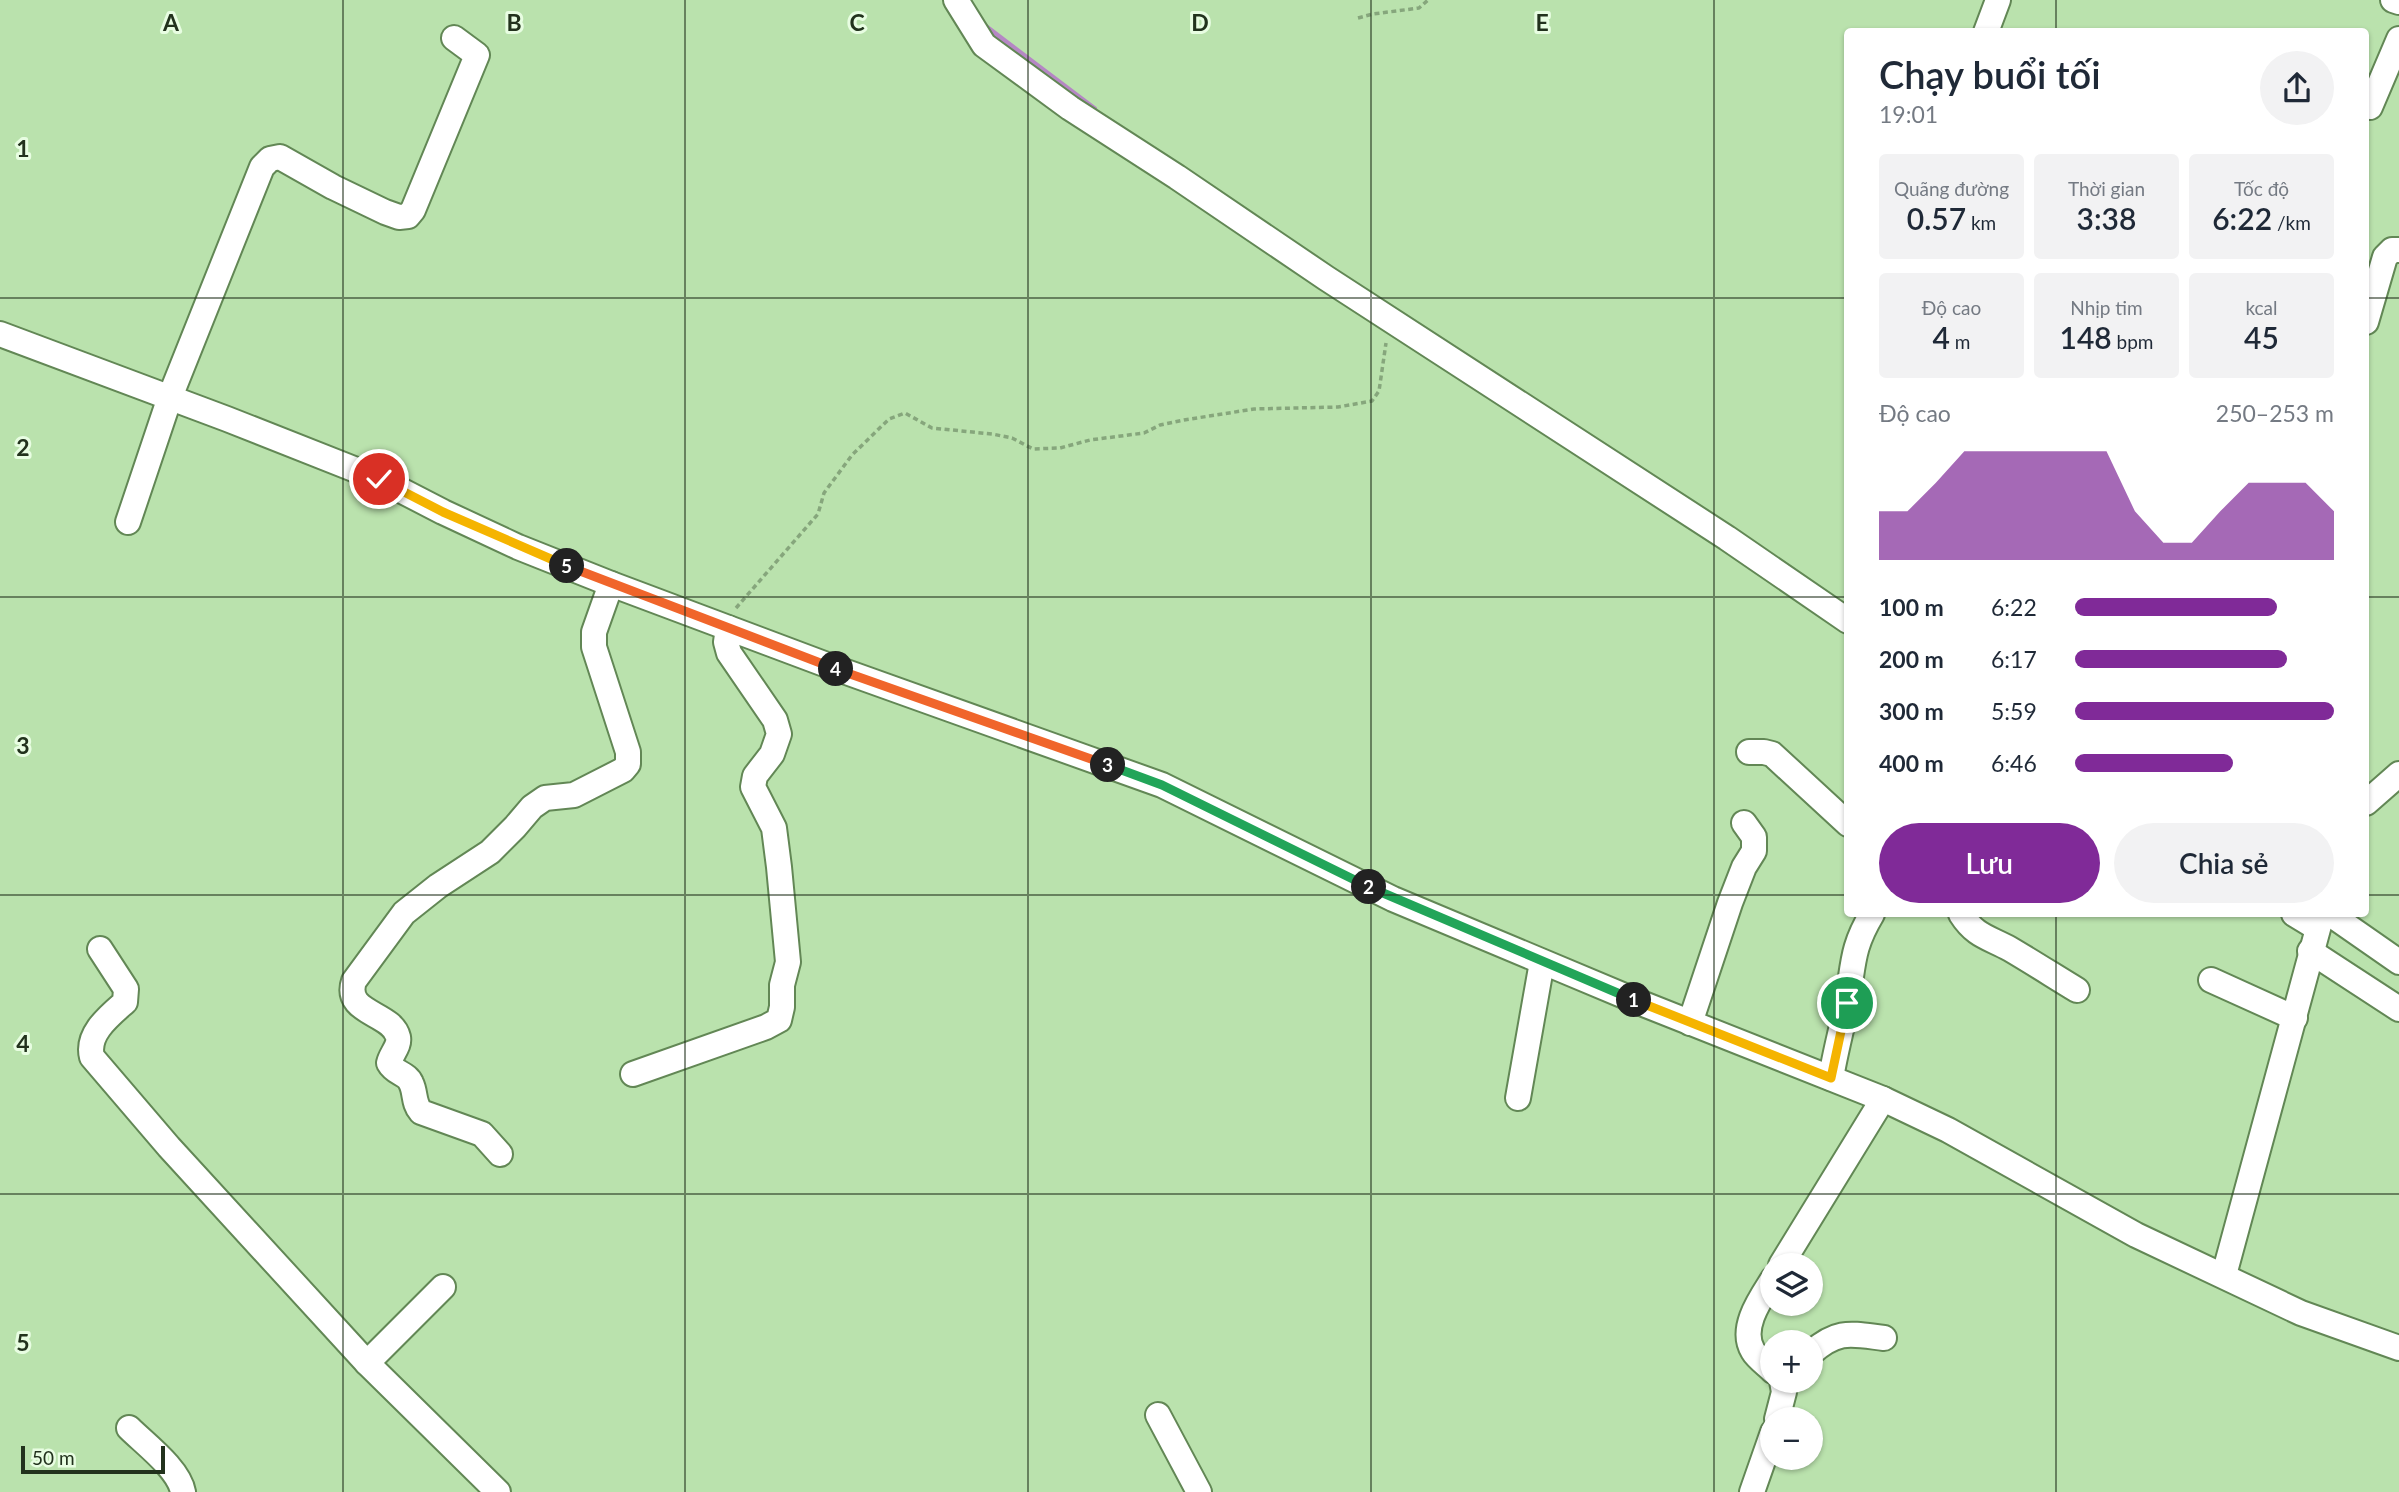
<!DOCTYPE html>
<html lang="vi">
<meta charset="utf-8">
<style>
:root{--surface:#fff;--page:#f2f2f3;--text:#1f2937;--muted:#747a83;--accent:#802a98}
body{margin:0;font-family:Lato,sans-serif;background:var(--page);color:var(--text);height:100vh;display:flex;flex-direction:column;font-size:26px;white-space:nowrap}
*{box-sizing:border-box;margin:0}
p{font-size:23px;color:var(--muted)}
.icon{flex:none;width:38px;height:38px;fill:none;stroke:currentColor;stroke-width:2;stroke-linecap:round;stroke-linejoin:round}
.map{position:relative;flex:1;overflow:hidden}
.details{position:absolute;left:1844px;top:28px;width:525px;height:889px;display:flex;flex-direction:column;background:var(--surface);border-radius:7px;box-shadow:0 2px 5px #0004}
.details>*{flex:none}
.tools{position:absolute;left:1760px;top:1253px;display:grid;gap:14px}
.tools a{display:grid;place-items:center;width:63px;height:63px;border-radius:50%;background:var(--surface);box-shadow:0 2px 5px #0004;font-size:35px}
.scale{position:absolute;left:21px;bottom:18px;width:144px;box-sizing:border-box;padding-left:7px;border:4px solid #22321d;border-top:0;font-size:19px;line-height:24px;white-space:nowrap;color:#22321d;-webkit-text-stroke:5px #e8fde2;paint-order:stroke}
.pin{position:absolute;display:grid;place-items:center;width:60px;height:60px;color:#fff;margin:-30px;border:4px solid #fff;border-radius:50%;box-shadow:0 2px 7px #0007}
.km{position:absolute;width:35px;height:35px;margin:-18px;border-radius:50%;background:#222;color:#fff;font-size:19px;line-height:35px;text-align:center}
.round{display:grid;place-items:center;flex:none;width:74px;height:74px;border-radius:37px;background:var(--page)}
.summary{display:flex;align-items:center;justify-content:space-between;height:119px;padding:0 35px}
h1{font-size:38px;font-weight:600;line-height:52px}
.stats{display:grid;grid-template-columns:repeat(3,1fr);gap:10px;height:119px;padding:7px 35px}
.stats div{display:grid;align-content:center;border-radius:7px;background:var(--page);text-align:center}
.stats b{font-size:30px;font-weight:600}
.stats small{font-size:19px;font-weight:400}
.stats p{font-size:19px}
.chart{height:196px;padding:14px 35px}
.chart p{display:flex;justify-content:space-between}
.chart svg{width:100%;height:126px;margin-top:7px;fill:var(--accent);opacity:.7}
.primary-button{display:flex;gap:14px;margin-top:auto;padding:14px 35px}
.primary-button a{flex:1;height:80px;border-radius:42px;background:var(--accent);color:#fff;font-size:28px;font-weight:600;line-height:80px;text-align:center}
.primary-button a+a{background:var(--page);color:var(--text)}
ul{padding:0 35px;list-style:none;font-size:23px}
li{display:grid;grid-template-columns:112px 84px 1fr;align-items:center;height:52px}
li i{height:18px;border-radius:9px;background:var(--accent)}
.map>svg:first-child{display:block}
.lines{fill:none;stroke-linecap:round;stroke-linejoin:round}
.stream{stroke:#b587c4;stroke-width:6}
.minor-casing{stroke:#628755;stroke-width:28}
.path{stroke:#86a67c;stroke-width:3.5;stroke-dasharray:5 3.5;stroke-linecap:butt}
.minor{stroke:#fff;stroke-width:24}
.split-1-casing{stroke:#fff;stroke-width:14}
.split-2-casing{stroke:#fff;stroke-width:14}
.split-3-casing{stroke:#fff;stroke-width:14}
.split-4-casing{stroke:#fff;stroke-width:14}
.split-5-casing{stroke:#fff;stroke-width:14}
.split-6-casing{stroke:#fff;stroke-width:14}
.split-1{stroke:#f5b400;stroke-width:9}
.split-2{stroke:#22a559;stroke-width:9}
.split-3{stroke:#22a559;stroke-width:9}
.split-4{stroke:#f0652b;stroke-width:9}
.split-5{stroke:#f0652b;stroke-width:9}
.split-6{stroke:#f5b400;stroke-width:9}
.grid{fill:none;stroke:#22321d;stroke-width:2;stroke-opacity:0.55}
.grid-label{font-size:23px;text-anchor:middle;font-weight:bold;fill:#22321d;stroke:#e8fde2;stroke-width:6;stroke-linejoin:round;paint-order:stroke}
</style>
<div class="map">
<svg width="2399" height="1492" viewBox="0 0 2399 1492">
<rect width="100%" height="100%" fill="#bae2ad"/>
<g class="lines">
<polyline class="stream" points="983,25 1094,109"/>
<g class="minor-casing">
<g id="minor">
<polyline points="956,0 984,45 1070,108 1177,177 1326,278 1727,538 1848,621"/>
<polyline points="2393,0 2399,2"/>
<polyline points="1986,32 1998,0"/>
<polyline points="2370,107 2399,39"/>
<polyline points="2366,322 2385,257 2392,250 2399,250"/>
<polyline points="0,334 227,419 379,479 443,512 518,547 611,584 835,668 1162,785 1393,899 1646,1005 1883,1099 1948,1130 2136,1235 2301,1313 2399,1348"/>
<polyline points="128,522 170,397 262,167 270,159 280,157 333,187 385,212 399,217 408,216 413,210 477,55 454,38"/>
<polyline points="1749,752 1764,752 1772,754 1848,824"/>
<polyline points="2366,803 2399,774"/>
<path d="M 1961,914 C 1975,936 1988,937 2010,949 C 2032,962 2054,976 2077,990"/>
<polyline points="2294,914 2317,928"/>
<polyline points="2330,914 2399,962"/>
<path d="M 100,949 L 126,989 L 125,1002 C 109,1016 86,1034 92,1057 L 169,1147 L 367,1363 L 498,1492"/>
<polyline points="2310,951 2399,1009"/>
<polyline points="2211,980 2295,1018"/>
<polyline points="1690,1023 1730,903 1744,867 1754,851 1754,837 1744,823"/>
<polyline points="633,1074 766,1027 779,1020 782,1007 782,985 788,962 779,867 774,828 753,787 755,776 772,754 779,734 775,720 729,653 726,642 728,628"/>
<path d="M 1831,1078 C 1835,1053 1842,1028 1847,1002 C 1854,964 1851,949 1872,914"/>
<polyline points="1518,1098 1542,962"/>
<path d="M 500,1154 L 482,1134 L 421,1112 C 413,1103 416,1093 411,1083 C 407,1073 395,1074 389,1063 C 391,1054 400,1046 398,1037 C 392,1012 343,1014 354,981 L 404,913 L 438,886 L 490,852 L 515,827 L 532,807 L 545,798 L 574,795 L 623,770 L 628,764 L 628,752 L 594,647 L 594,632 L 611,584"/>
<polyline points="1781,1265 1883,1099"/>
<polyline points="2224,1275 2322,914"/>
<path d="M 1773,1279 C 1761,1298 1739,1328 1753,1351 C 1757,1358 1767,1365 1773,1371"/>
<path d="M 1811,1353 C 1838,1329 1851,1334 1884,1338"/>
<polyline points="367,1363 443,1287"/>
<polyline points="1158,1415 1199,1492"/>
<polyline points="1777,1419 1784,1392 1782,1381"/>
<path d="M 129,1428 C 145,1444 179,1469 183,1492"/>
<polyline points="1752,1492 1773,1432"/>
</g>
</g>
<g class="path">
<polyline points="1358,18 1373,14 1419,8 1428,0"/>
<polyline points="736,608 818,514 824,493 852,455 889,419 905,413 932,428 992,434 1012,438 1033,449 1060,448 1090,440 1144,433 1160,425 1184,420 1254,409 1338,407 1372,401 1379,391 1386,343"/>
</g>
<use href="#minor" class="minor"/>
</g>
<g class="lines">
<g class="split-1-casing">
<polyline id="split-1" points="1634,1000 1831,1078 1847,1003"/>
</g>
<g class="split-2-casing">
<polyline id="split-2" points="1369,887 1634,1000"/>
</g>
<g class="split-3-casing">
<polyline id="split-3" points="1108,765 1162,785 1369,887"/>
</g>
<g class="split-4-casing">
<polyline id="split-4" points="836,669 1108,765"/>
</g>
<g class="split-5-casing">
<polyline id="split-5" points="567,566 836,669"/>
</g>
<g class="split-6-casing">
<polyline id="split-6" points="379,479 443,512 567,566"/>
</g>
<use href="#split-1" class="split-1"/>
<use href="#split-2" class="split-2"/>
<use href="#split-3" class="split-3"/>
<use href="#split-4" class="split-4"/>
<use href="#split-5" class="split-5"/>
<use href="#split-6" class="split-6"/>
</g>
<path class="grid" d="M 343,0 L 343,1492M 685,0 L 685,1492M 1028,0 L 1028,1492M 1371,0 L 1371,1492M 1714,0 L 1714,1492M 2056,0 L 2056,32M 0,298 L 1848,298M 2366,298 L 2399,298M 0,597 L 1848,597M 2366,597 L 2399,597M 0,895 L 1848,895M 2366,895 L 2399,895M 2056,914 L 2056,1492M 0,1194 L 2399,1194"/>
<g class="grid-label">
<text x="171" y="31">A</text>
<text x="514" y="31">B</text>
<text x="857" y="31">C</text>
<text x="1200" y="31">D</text>
<text x="1542" y="31">E</text>
<text x="23" y="157">1</text>
<text x="23" y="456">2</text>
<text x="23" y="754">3</text>
<text x="23" y="1052">4</text>
<text x="23" y="1351">5</text>
</g>
</svg>
<div class="tools">
<a><svg class="icon" aria-label="layers" viewBox="0 0 24 24"><path d="M12 4l9 5-9 5-9-5zM3 14l9 5 9-5"/></svg></a>
<a>+</a>
<a>−</a>
</div>
<div class="scale">50 m</div>
<div class="pin" style="left:1847px;top:1003px;background:#1e9e55"><svg class="icon" aria-label="arrive" viewBox="0 0 24 24"><path d="M6 21V4h12l-3 4 3 4H6"/></svg></div>
<div class="pin" style="left:379px;top:479px;background:#d93025"><svg class="icon" aria-label="check" viewBox="0 0 24 24"><path d="M5 12l5 5 9-10"/></svg></div>
<b class="km" style="left:1634px;top:1000px">1</b>
<b class="km" style="left:1369px;top:887px">2</b>
<b class="km" style="left:1108px;top:765px">3</b>
<b class="km" style="left:836px;top:669px">4</b>
<b class="km" style="left:567px;top:566px">5</b>
<section class="details">
<div class="summary"><div><h1>Chạy buổi tối</h1><p>19:01</p></div><a class="round"><svg class="icon" aria-label="share" viewBox="0 0 24 24"><path d="M12 15V3M7 8l5-5 5 5M5 13v7h14v-7"/></svg></a></div>
<div class="stats">
<div><p>Quãng đường</p><b>0.57<small> km</small></b></div>
<div><p>Thời gian</p><b>3:38</b></div>
<div><p>Tốc độ</p><b>6:22<small> /km</small></b></div>
</div>
<div class="stats">
<div><p>Độ cao</p><b>4<small> m</small></b></div>
<div><p>Nhịp tim</p><b>148<small> bpm</small></b></div>
<div><p>kcal</p><b>45</b></div>
</div>
<div class="chart"><p><span>Độ cao</span>250–253 m</p>
<svg viewBox="0 0 160 44" preserveAspectRatio="none"><path d="M0 44V27L10 27L20 17L30 6L40 6L50 6L60 6L70 6L80 6L90 27L100 38L110 38L120 27L130 17L140 17L150 17L160 27V44z"/></svg>
</div>
<ul>
<li><b>100 m</b>6:22<i style="width:78%"></i></li>
<li><b>200 m</b>6:17<i style="width:82%"></i></li>
<li><b>300 m</b>5:59<i style="width:100%"></i></li>
<li><b>400 m</b>6:46<i style="width:61%"></i></li>
</ul>
<div class="primary-button"><a>Lưu</a><a>Chia sẻ</a></div>
</section>
</div>
